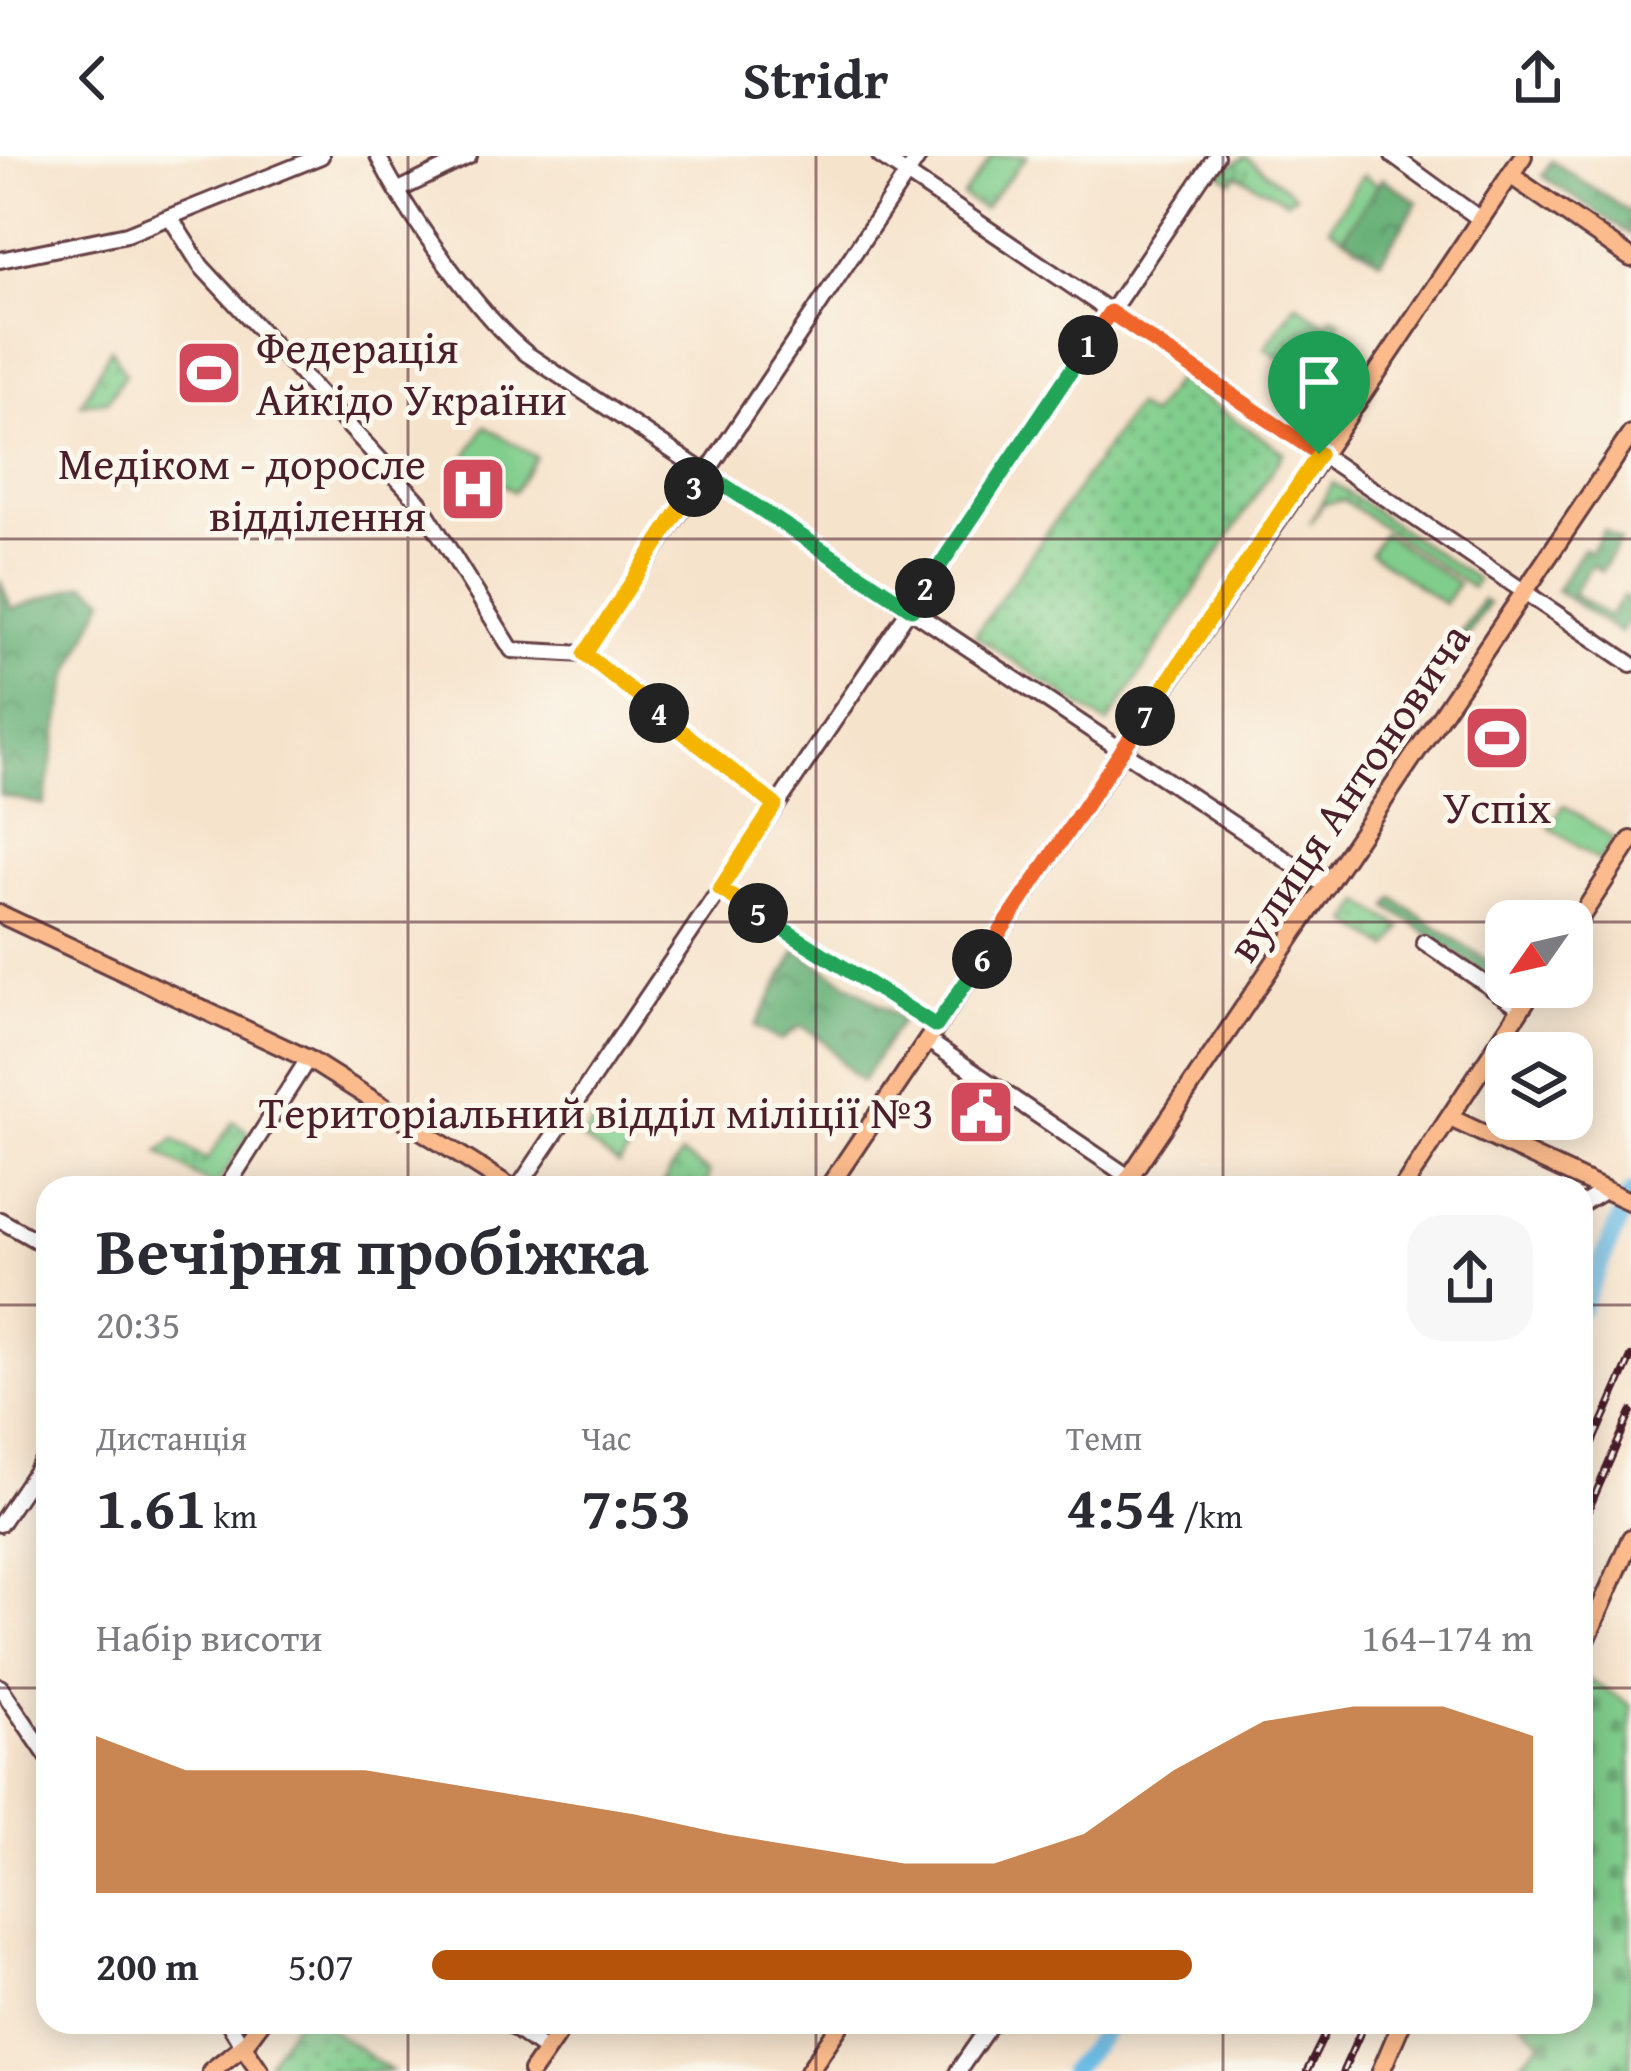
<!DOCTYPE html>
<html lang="uk">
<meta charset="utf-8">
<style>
:root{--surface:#fff;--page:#f7f7f7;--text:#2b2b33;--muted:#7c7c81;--accent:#b45309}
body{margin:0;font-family:"Gentium Book Plus",serif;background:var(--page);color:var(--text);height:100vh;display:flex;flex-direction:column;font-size:45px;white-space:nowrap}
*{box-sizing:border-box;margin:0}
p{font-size:39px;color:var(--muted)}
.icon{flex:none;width:66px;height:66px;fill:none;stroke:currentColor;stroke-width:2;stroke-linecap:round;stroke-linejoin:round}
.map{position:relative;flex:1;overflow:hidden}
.side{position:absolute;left:36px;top:1020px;width:1557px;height:858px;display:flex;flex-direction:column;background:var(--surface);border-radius:36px;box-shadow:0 6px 30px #0003}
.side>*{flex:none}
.needle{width:78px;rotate:236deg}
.buttons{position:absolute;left:1485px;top:744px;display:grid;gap:24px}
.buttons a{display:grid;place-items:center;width:108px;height:108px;border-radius:24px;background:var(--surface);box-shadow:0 6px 30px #0003;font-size:60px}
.pin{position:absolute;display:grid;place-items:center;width:102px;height:102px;color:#fff;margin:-123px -51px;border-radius:50% 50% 50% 0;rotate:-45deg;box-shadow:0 0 12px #0007}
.pin .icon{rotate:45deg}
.km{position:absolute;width:60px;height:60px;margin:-30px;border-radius:50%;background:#222;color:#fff;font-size:33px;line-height:60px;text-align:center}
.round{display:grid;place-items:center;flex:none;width:126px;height:126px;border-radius:36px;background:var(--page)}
.summary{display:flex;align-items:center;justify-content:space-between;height:204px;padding:0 60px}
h1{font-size:66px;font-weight:800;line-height:90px}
.metrics{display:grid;grid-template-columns:repeat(3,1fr);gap:18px;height:204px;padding:12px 60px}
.metrics div{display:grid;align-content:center}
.metrics b{font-size:60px;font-weight:800}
.metrics small{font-size:33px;font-weight:400}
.metrics p{font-size:33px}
.chart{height:336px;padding:24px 60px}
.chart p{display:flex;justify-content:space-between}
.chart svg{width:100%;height:216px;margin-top:12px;fill:var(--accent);opacity:.7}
ul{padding:0 60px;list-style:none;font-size:39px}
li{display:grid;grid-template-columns:192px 144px 1fr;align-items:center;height:90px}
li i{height:30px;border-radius:15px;background:var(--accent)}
header{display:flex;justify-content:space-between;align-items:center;height:156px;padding:0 60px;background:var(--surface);font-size:54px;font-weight:800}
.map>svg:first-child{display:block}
.grass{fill:url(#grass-tufts);stroke:#65765c;stroke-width:3}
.forest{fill:url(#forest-crowns);stroke:#596852;stroke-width:3}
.cemetery{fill:url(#cemetery-stones);stroke:#65765c;stroke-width:3}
.park{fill:url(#park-dots);stroke:#65765c;stroke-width:3}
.garden{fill:#80cd8c;stroke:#65765c;stroke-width:3}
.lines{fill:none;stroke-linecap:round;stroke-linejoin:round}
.river{stroke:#6bbce6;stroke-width:18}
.minor-casing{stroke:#643c43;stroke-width:20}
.major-casing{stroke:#643c43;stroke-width:22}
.minor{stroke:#fff;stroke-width:14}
.major{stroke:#fbbb8c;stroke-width:16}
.rail-casing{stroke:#4a1f2b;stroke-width:8}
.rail{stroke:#fbf7ec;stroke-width:3;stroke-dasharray:9;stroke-linecap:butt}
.split-1-casing{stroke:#fff;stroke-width:24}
.split-2-casing{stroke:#fff;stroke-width:24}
.split-3-casing{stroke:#fff;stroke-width:24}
.split-4-casing{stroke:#fff;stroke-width:24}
.split-5-casing{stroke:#fff;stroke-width:24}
.split-6-casing{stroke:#fff;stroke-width:24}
.split-7-casing{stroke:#fff;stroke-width:24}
.split-8-casing{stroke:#fff;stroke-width:24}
.split-1{stroke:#f0652b;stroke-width:15}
.split-2{stroke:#22a559;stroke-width:15}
.split-3{stroke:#22a559;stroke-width:15}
.split-4{stroke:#f5b400;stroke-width:15}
.split-5{stroke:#f5b400;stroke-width:15}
.split-6{stroke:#22a559;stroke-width:15}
.split-7{stroke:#f0652b;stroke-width:15}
.split-8{stroke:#f5b400;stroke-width:15}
.grid{fill:none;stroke:#4a1f2b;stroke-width:3;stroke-opacity:0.55}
.labels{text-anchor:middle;stroke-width:10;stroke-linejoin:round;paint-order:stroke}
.poi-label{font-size:45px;fill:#4a1f2b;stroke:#fbf7ec;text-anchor:end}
.street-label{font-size:45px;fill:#4a1f2b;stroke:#fbf7ec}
</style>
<header><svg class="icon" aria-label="back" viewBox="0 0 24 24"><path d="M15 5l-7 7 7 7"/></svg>Stridr<svg class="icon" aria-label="share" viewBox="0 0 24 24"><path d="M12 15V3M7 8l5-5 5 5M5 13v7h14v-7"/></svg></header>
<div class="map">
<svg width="1631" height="1915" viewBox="0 0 1631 1915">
<defs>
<pattern id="grass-tufts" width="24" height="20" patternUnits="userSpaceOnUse" patternTransform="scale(3)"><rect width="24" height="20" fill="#80cd8c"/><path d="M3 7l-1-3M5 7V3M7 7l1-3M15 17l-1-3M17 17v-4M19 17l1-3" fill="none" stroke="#6ba673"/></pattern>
<pattern id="forest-crowns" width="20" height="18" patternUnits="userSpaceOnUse" patternTransform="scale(3)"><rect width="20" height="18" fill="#68b078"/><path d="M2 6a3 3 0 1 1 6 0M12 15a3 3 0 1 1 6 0" fill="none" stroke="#588f63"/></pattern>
<pattern id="cemetery-stones" width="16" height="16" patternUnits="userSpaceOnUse" patternTransform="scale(3)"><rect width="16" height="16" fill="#80cd8c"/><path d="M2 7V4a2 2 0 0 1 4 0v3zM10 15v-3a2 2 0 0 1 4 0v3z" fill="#6ba673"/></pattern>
<pattern id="park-dots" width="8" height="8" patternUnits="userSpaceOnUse" patternTransform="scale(3)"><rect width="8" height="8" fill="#80cd8c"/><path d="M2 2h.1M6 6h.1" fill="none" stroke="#6ba673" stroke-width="1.8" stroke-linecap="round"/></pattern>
</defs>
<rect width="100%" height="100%" fill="#fbf7ec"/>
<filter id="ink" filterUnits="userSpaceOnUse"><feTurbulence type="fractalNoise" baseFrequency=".00833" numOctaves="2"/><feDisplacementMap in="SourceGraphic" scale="24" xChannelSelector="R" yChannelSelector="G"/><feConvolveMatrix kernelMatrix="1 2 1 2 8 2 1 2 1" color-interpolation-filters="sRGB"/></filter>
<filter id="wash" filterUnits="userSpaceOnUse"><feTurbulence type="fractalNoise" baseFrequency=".004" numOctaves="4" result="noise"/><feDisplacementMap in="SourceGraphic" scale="48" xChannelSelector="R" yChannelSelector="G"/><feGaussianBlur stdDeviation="2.7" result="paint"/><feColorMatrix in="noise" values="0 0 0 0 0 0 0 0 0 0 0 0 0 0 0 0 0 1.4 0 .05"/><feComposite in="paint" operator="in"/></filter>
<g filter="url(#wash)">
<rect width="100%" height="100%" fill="#f6e3cc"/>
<g class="grass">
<polygon points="992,0 1027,0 983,53 963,40"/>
<polygon points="1245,1 1249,3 1295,39 1287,45 1237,19 1232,25 1220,17"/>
<polygon points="1333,327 1477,424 1472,432 1343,344 1323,348 1309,368"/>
<polygon points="233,965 250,977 215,1032 159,996 174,983 207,1004"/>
</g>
<g class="forest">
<polygon points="1552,5 1631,57 1631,79 1542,20"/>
<polygon points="1382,22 1418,46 1380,105 1344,81"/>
<polygon points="1604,374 1621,385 1601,415 1592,409 1573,437 1609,461 1623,440 1631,446 1631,460 1620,477 1556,434 1583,392 1590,396"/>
<polygon points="0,424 12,453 85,428 105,442 68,522 44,649 0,639"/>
<polygon points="1482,444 1488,448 1418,554 1413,550"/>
<polygon points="1394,742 1498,812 1492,821 1388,751"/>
<path d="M 797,794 L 902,863 L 862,925 C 831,903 838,888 800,870 L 781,885 L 755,871 Z"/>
</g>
<polygon class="cemetery" points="1587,1523 1631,1549 1631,1915 1512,1915 1542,1885 1521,1866 1581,1866 1581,1536"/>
<g class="park">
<polygon points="1296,147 1326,168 1332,160 1341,165 1303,219 1265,192"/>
<polygon points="111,192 125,218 108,245 81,248"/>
<polygon points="1175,224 1284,296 1108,568 975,479 1135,250 1150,260"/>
<polygon points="1362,746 1402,772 1389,792 1349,766"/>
<polygon points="681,999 709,1016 706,1032 660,1032"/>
<polygon points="295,1866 320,1866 391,1915 274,1915 268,1906"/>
</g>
<g class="garden">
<polygon points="1363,19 1378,29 1343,81 1329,71"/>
<polygon points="485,270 536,301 514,336 465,302"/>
<polygon points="1383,377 1458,428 1444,448 1370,397"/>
<polygon points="1564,649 1614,683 1599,705 1549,671"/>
<polygon points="593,967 631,992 619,1009 582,983"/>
</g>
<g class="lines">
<g class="river">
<polyline points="1581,1153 1631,1037"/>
<polyline points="1071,1915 1113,1866"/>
</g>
</g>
</g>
<g filter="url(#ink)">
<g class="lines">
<g class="minor-casing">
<g id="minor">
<path d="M 378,0 C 406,56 479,160 527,198 L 1327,731"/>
<polyline points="880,0 1631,508"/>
<polyline points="1393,0 1480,63"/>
<polyline points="399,34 469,0"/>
<polyline points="170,61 201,110 420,347 512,494 585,498 775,649"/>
<polyline points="0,104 127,78 321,0"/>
<polyline points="585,498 919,0"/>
<polyline points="720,733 936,870"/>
<polyline points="1424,786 1521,852"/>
<polyline points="927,884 1145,1032"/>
<polyline points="226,1032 308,903"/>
<polyline points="518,1032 1216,0"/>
<polyline points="1581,1049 1604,1035"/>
<polyline points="0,1064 48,1091"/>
<polyline points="0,1368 48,1297"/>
<polyline points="0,1531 48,1601"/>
<polyline points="228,1866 243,1890"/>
<polyline points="506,1866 546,1895"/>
<polyline points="958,1915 992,1866"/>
</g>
</g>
<g class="major-casing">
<g id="major">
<polyline points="1510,19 1631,102"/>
<polyline points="0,758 308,903 512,1032"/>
<polyline points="1572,774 1631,684"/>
<polyline points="1450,962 1631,1046"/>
<polyline points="828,1032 1523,0"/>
<polyline points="1122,1032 1631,278"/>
<polyline points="1403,1032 1535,831"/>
<polyline points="1581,1496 1631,1382"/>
<polyline points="243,1890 260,1915"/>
<polyline points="211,1915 243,1890 261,1866"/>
<polyline points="532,1915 566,1866"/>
<polyline points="809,1915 842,1866"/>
<polyline points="1381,1915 1402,1866"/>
</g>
</g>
<use href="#minor" class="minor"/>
<use href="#major" class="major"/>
<g class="rail-casing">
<g id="rail">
<polyline points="1581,1314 1631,1201"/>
<polyline points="1581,1371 1631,1256"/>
<polyline points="1307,1915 1331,1866"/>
<polyline points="1343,1915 1365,1866"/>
</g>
</g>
<use href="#rail" class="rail"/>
</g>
</g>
<g class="lines" filter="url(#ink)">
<g class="split-1-casing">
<polyline id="split-1" points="1088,189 1110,156 1319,298"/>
</g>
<g class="split-2-casing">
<polyline id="split-2" points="925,432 1088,189"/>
</g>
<g class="split-3-casing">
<polyline id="split-3" points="694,331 704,316 912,453 925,432"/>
</g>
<g class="split-4-casing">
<polyline id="split-4" points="659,557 585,498 694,331"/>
</g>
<g class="split-5-casing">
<polyline id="split-5" points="659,557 775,649 720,733 758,757"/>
</g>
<g class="split-6-casing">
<polyline id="split-6" points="758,757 936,870 982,803"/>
</g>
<g class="split-7-casing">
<polyline id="split-7" points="982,803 1145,560"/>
</g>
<g class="split-8-casing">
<polyline id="split-8" points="1145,560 1319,298"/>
</g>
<use href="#split-1" class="split-1"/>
<use href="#split-2" class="split-2"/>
<use href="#split-3" class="split-3"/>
<use href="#split-4" class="split-4"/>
<use href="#split-5" class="split-5"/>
<use href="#split-6" class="split-6"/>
<use href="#split-7" class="split-7"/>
<use href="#split-8" class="split-8"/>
</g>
<path class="grid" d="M 408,0 L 408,1032M 816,0 L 816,1032M 1223,0 L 1223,1032M 0,383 L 1631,383M 0,766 L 1506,766M 1572,766 L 1631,766M 0,1149 L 48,1149M 1581,1149 L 1631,1149M 0,1532 L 48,1532M 1581,1532 L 1631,1532M 408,1866 L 408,1915M 816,1866 L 816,1915M 1223,1866 L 1223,1915"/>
<defs>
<g id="stadium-square" transform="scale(3.45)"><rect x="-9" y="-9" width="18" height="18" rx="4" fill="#d1495b" stroke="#fbf7ec"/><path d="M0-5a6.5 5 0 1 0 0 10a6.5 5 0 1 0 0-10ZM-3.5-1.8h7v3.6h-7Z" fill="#fff"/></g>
<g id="hospital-square" transform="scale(3.45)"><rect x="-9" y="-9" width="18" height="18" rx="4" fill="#d1495b" stroke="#fbf7ec"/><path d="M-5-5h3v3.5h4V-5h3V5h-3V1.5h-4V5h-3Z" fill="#fff"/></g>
<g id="civic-square" transform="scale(3.45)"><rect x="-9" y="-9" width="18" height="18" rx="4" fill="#d1495b" stroke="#fbf7ec"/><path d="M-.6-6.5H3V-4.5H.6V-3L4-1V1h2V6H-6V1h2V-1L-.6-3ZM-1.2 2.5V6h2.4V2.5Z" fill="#fff"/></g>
</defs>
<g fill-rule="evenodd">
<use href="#stadium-square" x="209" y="217"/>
<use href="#hospital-square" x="473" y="333"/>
<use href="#stadium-square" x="1497" y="582"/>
<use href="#civic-square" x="981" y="956"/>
</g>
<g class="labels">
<g class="poi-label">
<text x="256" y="207" text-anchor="start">Федерація<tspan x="256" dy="52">Айкідо України</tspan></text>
<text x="426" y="323">Медіком - доросле<tspan x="426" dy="52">відділення</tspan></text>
<text x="1497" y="667" text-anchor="middle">Успіх</text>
<text x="934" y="972">Територіальний відділ міліції №3</text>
</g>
<g class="street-label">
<text transform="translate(1348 636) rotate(-56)" y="16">вулиця Антоновича</text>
</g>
</g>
</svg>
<div class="buttons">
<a><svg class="needle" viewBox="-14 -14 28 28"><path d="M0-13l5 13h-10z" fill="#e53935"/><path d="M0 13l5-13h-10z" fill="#7c7c81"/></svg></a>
<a><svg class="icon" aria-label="layers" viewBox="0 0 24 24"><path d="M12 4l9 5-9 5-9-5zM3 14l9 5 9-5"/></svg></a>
</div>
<div class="pin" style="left:1319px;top:298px;background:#1e9e55"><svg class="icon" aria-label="arrive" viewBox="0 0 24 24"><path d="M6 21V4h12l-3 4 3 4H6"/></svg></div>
<b class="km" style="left:1088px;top:189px">1</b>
<b class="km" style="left:925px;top:432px">2</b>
<b class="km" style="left:694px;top:331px">3</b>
<b class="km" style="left:659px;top:557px">4</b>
<b class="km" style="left:758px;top:757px">5</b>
<b class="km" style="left:982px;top:803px">6</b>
<b class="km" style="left:1145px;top:560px">7</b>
<section class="side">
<div class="summary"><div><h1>Вечірня пробіжка</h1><p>20:35</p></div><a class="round"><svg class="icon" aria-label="share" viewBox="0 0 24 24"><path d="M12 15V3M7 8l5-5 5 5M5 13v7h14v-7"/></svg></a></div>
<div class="metrics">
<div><p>Дистанція</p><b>1.61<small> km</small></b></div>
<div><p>Час</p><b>7:53</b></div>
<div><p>Темп</p><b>4:54<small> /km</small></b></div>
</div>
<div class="chart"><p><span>Набір висоти</span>164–174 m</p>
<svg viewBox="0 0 160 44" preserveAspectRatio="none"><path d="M0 44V12L10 19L20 19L30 19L40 22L50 25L60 28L70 32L80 35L90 38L100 38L110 32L120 19L130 9L140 6L150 6L160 12V44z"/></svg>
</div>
<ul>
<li><b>200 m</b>5:07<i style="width:69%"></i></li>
</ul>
</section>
</div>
